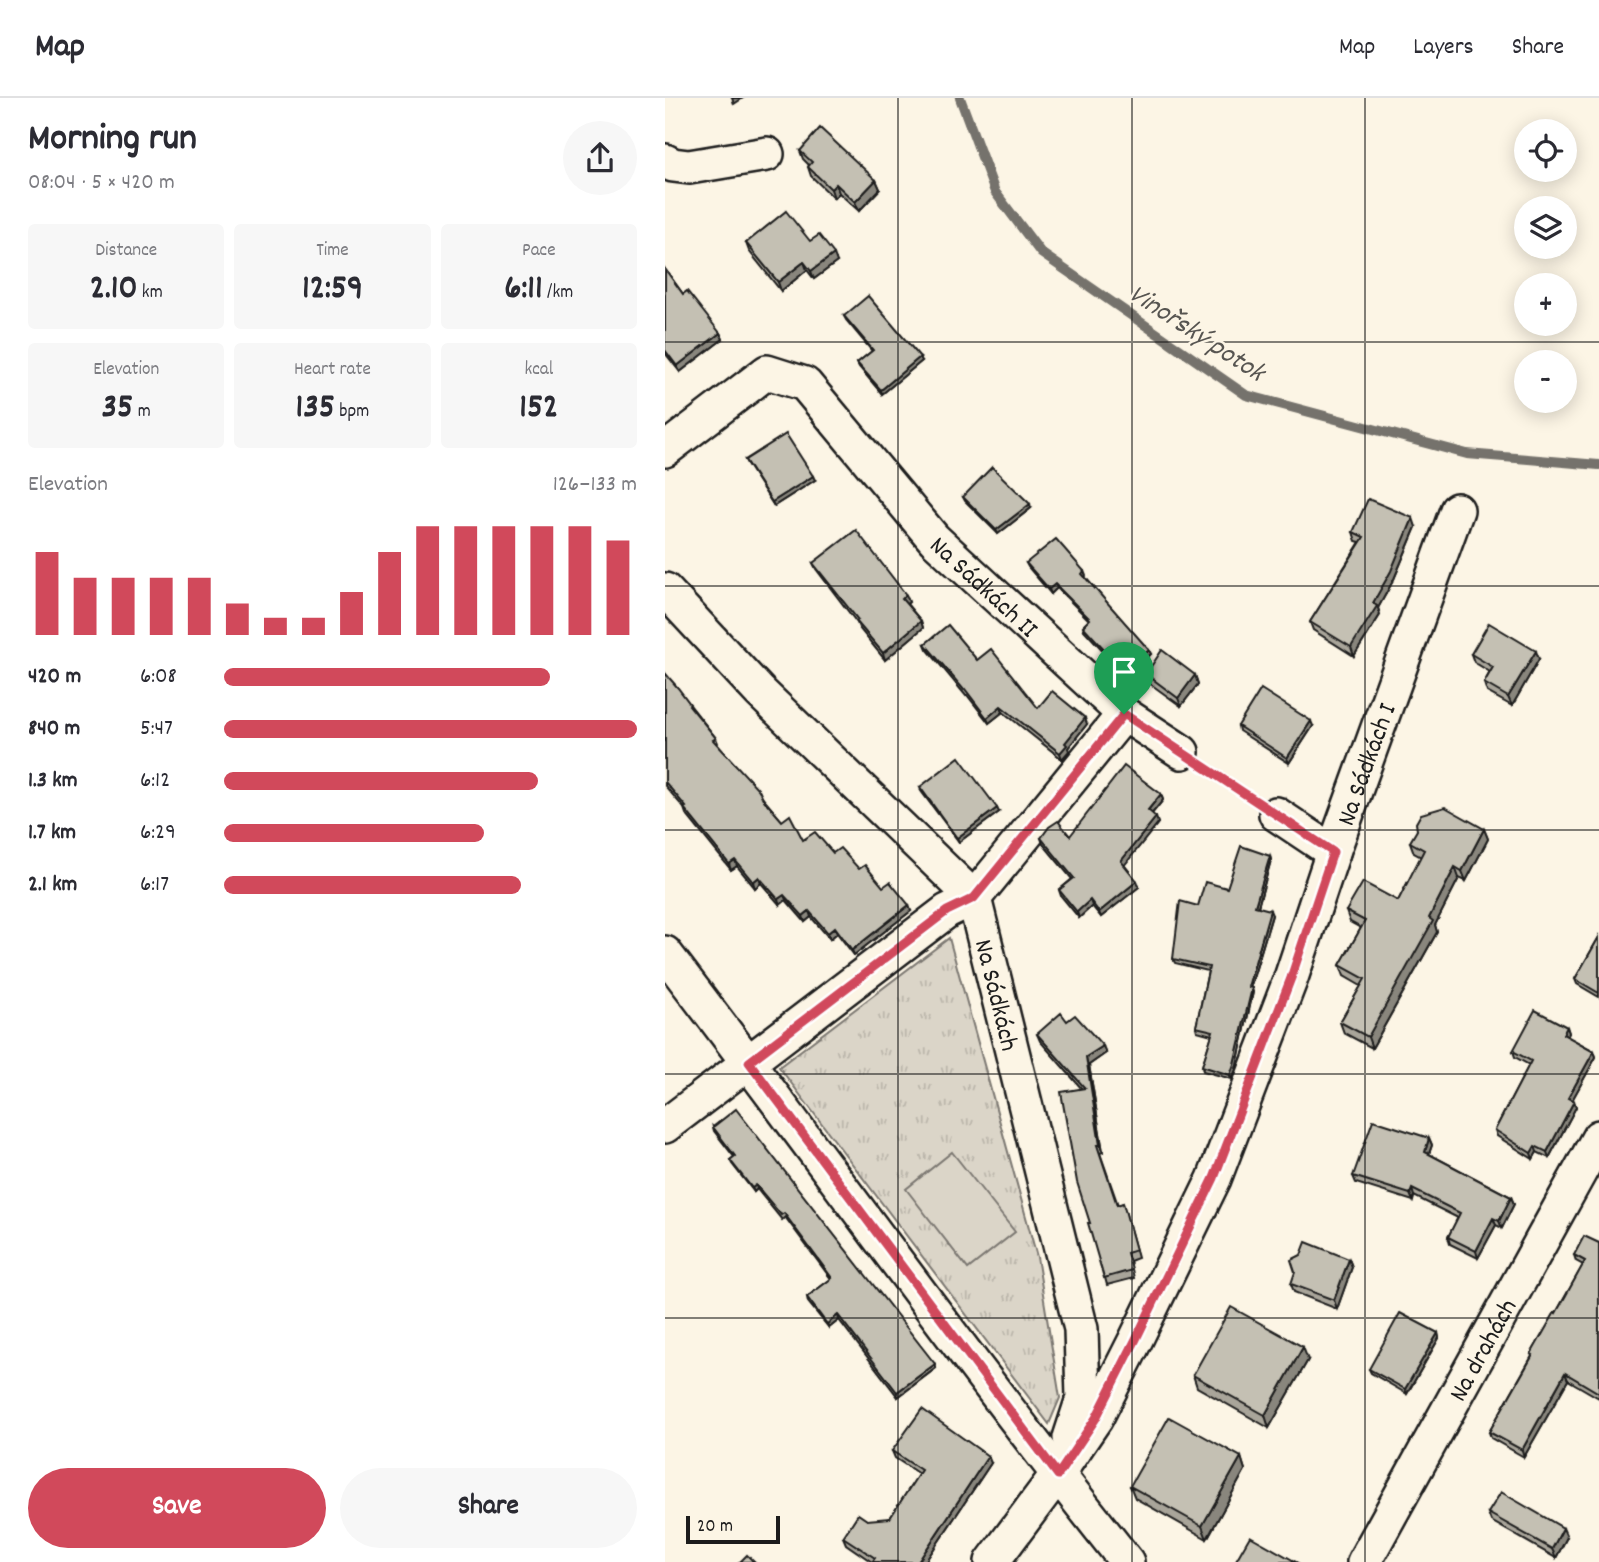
<!DOCTYPE html>
<meta charset="utf-8">
<style>
:root{--surface:#fff;--page:#f7f7f7;--text:#2b2b33;--muted:#7c7c81;--line:#e1e1e2;--accent:#d1495b}
body{margin:0;font-family:Dekko,sans-serif;background:var(--page);color:var(--text);height:100vh;display:flex;flex-direction:column;font-size:26px;white-space:nowrap}
*{box-sizing:border-box;margin:0}
p{font-size:23px;color:var(--muted)}
.icon{flex:none;width:38px;height:38px;fill:none;stroke:currentColor;stroke-width:2;stroke-linecap:round;stroke-linejoin:round}
.map{position:relative;flex:1;overflow:hidden}
.drawer{display:flex;flex-direction:column;background:var(--surface);width:665px}
.drawer>*{flex:none}
.tools{position:absolute;left:849px;top:21px;display:grid;gap:14px}
.tools a{display:grid;place-items:center;width:63px;height:63px;border-radius:50%;background:var(--surface);box-shadow:0 4px 18px #0003;font-size:35px}
.scale{position:absolute;left:21px;bottom:18px;width:94px;box-sizing:border-box;padding-left:7px;border:4px solid #1c1c1c;border-top:0;font-size:19px;line-height:24px;white-space:nowrap;color:#1c1c1c;-webkit-text-stroke:5px #fcf5e5;paint-order:stroke}
.pin{position:absolute;display:grid;place-items:center;width:60px;height:60px;color:#fff;margin:-72px -30px;border-radius:50% 50% 50% 0;rotate:-45deg;box-shadow:0 0 7px #0007}
.pin .icon{rotate:45deg}
.round{display:grid;place-items:center;flex:none;width:74px;height:74px;border-radius:37px;background:var(--page)}
.headline{display:flex;align-items:center;justify-content:space-between;height:119px;padding:0 28px}
h1{font-size:38px;font-weight:700;line-height:52px}
.figures{display:grid;grid-template-columns:repeat(3,1fr);gap:10px;height:119px;padding:7px 28px}
.figures div{display:grid;align-content:center;border-radius:7px;background:var(--page);text-align:center}
.figures b{font-size:35px;font-weight:700}
.figures small{font-size:19px;font-weight:400}
.figures p{font-size:19px}
.chart{height:196px;padding:14px 28px}
.chart p{display:flex;justify-content:space-between}
.chart svg{width:100%;height:126px;margin-top:7px;stroke:var(--accent);stroke-width:6}
.primary-button{display:flex;gap:14px;margin-top:auto;padding:14px 28px}
.primary-button a{flex:1;height:80px;border-radius:42px;background:var(--accent);color:#fff;font-size:28px;font-weight:700;line-height:80px;text-align:center}
.primary-button a+a{background:var(--page);color:var(--text)}
ul{padding:0 28px;list-style:none;font-size:23px}
li{display:grid;grid-template-columns:112px 84px 1fr;align-items:center;height:52px}
li i{height:18px;border-radius:9px;background:var(--accent)}
header{display:flex;align-items:center;gap:42px;box-sizing:border-box;height:98px;padding:0 35px;background:var(--surface);border-bottom:2px solid var(--line)}
header strong{font-size:33px}
nav{display:flex;gap:38px;margin-inline-start:auto;font-size:24px}
main{display:flex;flex:1;min-height:0}
.map>svg:first-child{display:block}
.grass{fill:url(#grass-tufts);stroke:#7c7872;stroke-width:2}
.pitch{fill:#dbd5c8;stroke:#7c7872;stroke-width:2}
.lines{fill:none;stroke-linecap:round;stroke-linejoin:round}
.stream{stroke:#75726c;stroke-width:10}
.street-casing{stroke:#1c1c1c;stroke-width:38}
.path{stroke:#1c1c1c;stroke-width:4.5;stroke-dasharray:2 5;stroke-linecap:butt}
.street{stroke:#fcf5e5;stroke-width:33}
.wall{fill:#a9a59a;stroke:#1c1c1c;stroke-width:2}
.shaded-wall{fill:#89867d;stroke:#1c1c1c;stroke-width:2}
.building{fill:#c4c0b3;stroke:#1c1c1c;stroke-width:2}
.route-casing{stroke:#fff;stroke-width:14}
.route{stroke:#d1495b;stroke-width:9}
.grid{fill:none;stroke:#1c1c1c;stroke-width:2;stroke-opacity:0.55}
.labels{text-anchor:middle;stroke-width:5;stroke-linejoin:round;paint-order:stroke}
.street-label{font-size:26px;fill:#1c1c1c;stroke:#fcf5e5}
.water-label{font-size:28px;font-style:italic;fill:#575551;stroke:#fcf5e5}
</style>
<header>
<strong>Map</strong>
<nav><a>Map</a><a>Layers</a><a>Share</a></nav>
</header>
<main>
<section class="drawer">
<div class="headline"><div><h1>Morning run</h1><p>08:04 · 5 × 420 m</p></div><a class="round"><svg class="icon" aria-label="share" viewBox="0 0 24 24"><path d="M12 15V3M7 8l5-5 5 5M5 13v7h14v-7"/></svg></a></div>
<div class="figures">
<div><p>Distance</p><b>2.10<small> km</small></b></div>
<div><p>Time</p><b>12:59</b></div>
<div><p>Pace</p><b>6:11<small> /km</small></b></div>
</div>
<div class="figures">
<div><p>Elevation</p><b>35<small> m</small></b></div>
<div><p>Heart rate</p><b>135<small> bpm</small></b></div>
<div><p>kcal</p><b>152</b></div>
</div>
<div class="chart"><p><span>Elevation</span>126–133 m</p>
<svg viewBox="0 0 160 44" preserveAspectRatio="none"><path d="M5 44V15M15 44V24M25 44V24M35 44V24M45 44V24M55 44V33M65 44V38M75 44V38M85 44V29M95 44V15M105 44V6M115 44V6M125 44V6M135 44V6M145 44V6M155 44V11"/></svg>
</div>
<ul>
<li><b>420 m</b>6:08<i style="width:79%"></i></li>
<li><b>840 m</b>5:47<i style="width:100%"></i></li>
<li><b>1.3 km</b>6:12<i style="width:76%"></i></li>
<li><b>1.7 km</b>6:29<i style="width:63%"></i></li>
<li><b>2.1 km</b>6:17<i style="width:72%"></i></li>
</ul>
<div class="primary-button"><a>Save</a><a>Share</a></div>
</section>
<div class="map">
<svg width="934" height="1464" viewBox="0 0 934 1464">
<defs>
<pattern id="grass-tufts" width="24" height="20" patternUnits="userSpaceOnUse" patternTransform="scale(1.75)"><rect width="24" height="20" fill="#dbd5c8"/><path d="M3 7l-1-3M5 7V3M7 7l1-3M15 17l-1-3M17 17v-4M19 17l1-3" fill="none" stroke="#bbb6ab"/></pattern>
</defs>
<rect width="100%" height="100%" fill="#fcf5e5"/>
<filter id="ink" filterUnits="userSpaceOnUse"><feTurbulence type="fractalNoise" baseFrequency=".0143" numOctaves="2"/><feDisplacementMap in="SourceGraphic" scale="14" xChannelSelector="R" yChannelSelector="G"/><feConvolveMatrix kernelMatrix="1 2 1 2 8 2 1 2 1" color-interpolation-filters="sRGB"/></filter>
<g filter="url(#ink)">
<polygon class="grass" points="284,840 372,1159 395,1300 384,1326 114,969"/>
<polygon class="pitch" points="287,1054 350,1134 303,1171 241,1091"/>
<g class="lines">
<polyline class="stream" points="295,0 330,94 376,155 581,297 802,356 934,367"/>
<g class="street-casing">
<g id="street">
<polyline points="0,63 8,67 24,69 102,56"/>
<path id="s1" d="M 0,352 L 102,274 L 140,286 L 269,441 L 459,616 L 517,654"/>
<path id="s2" d="M 0,492 L 95,594 L 309,800 L 416,1231 L 418,1300 L 405,1340"/>
<polyline points="611,716 668,754"/>
<path d="M 0,855 C 155,1057 303,1265 462,1464"/>
<polyline points="0,1028 282,813 309,800 459,616"/>
<path id="s3" d="M 327,1464 L 392,1377 L 431,1320 L 471,1241 L 549,1081 L 626,880 L 668,754 L 792,412"/>
<path id="s4" d="M 699,1464 L 934,1039"/>
</g>
</g>
<polyline class="path" points="541,670 586,700"/>
<use href="#street" class="street"/>
</g>
<g class="wall">
<polygon points="135,53 211,82 215,91 194,113 174,95 169,100 146,78 143,69 144,67 138,61"/>
<polygon points="145,143 172,164 149,181 142,172 116,193 84,153 81,145"/>
<polygon points="0,171 18,196 55,235 58,241 15,274 0,255"/>
<polygon points="179,218 257,263 217,296 194,269 192,265 207,253 181,222"/>
<polygon points="80,362 150,382 109,408 82,366"/>
<polygon points="298,399 366,410 333,436 300,403"/>
<polygon points="751,429 729,481 713,510 715,517 689,558 648,532 645,524 695,444 691,443 688,434"/>
<polygon points="148,465 241,497 244,504 242,506 256,523 258,530 220,562 194,530 192,525 151,471"/>
<polygon points="361,465 419,473 421,478 420,479 486,556 471,570 451,550 443,558 419,532 418,528 424,522 392,490 386,496 363,469"/>
<polygon points="260,546 312,562 373,610 422,626 403,650 404,653 397,661 338,614 324,625 302,597 301,598 262,551"/>
<polygon points="806,556 874,561 847,608 822,594 819,585 825,574 809,564"/>
<polygon points="0,575 51,640 53,645 52,646 117,723 138,742 168,755 194,771 218,789 246,813 189,857 172,835 165,841 146,819 140,824 121,802 115,807 96,785 90,790 72,768 66,772 21,716 19,710 0,688"/>
<polygon points="481,576 530,577 533,586 516,608 484,585"/>
<polygon points="573,628 648,628 624,665 574,633"/>
<polygon points="255,689 334,714 294,744 256,693"/>
<polygon points="496,696 498,702 487,716 493,725 459,767 472,783 474,789 436,819 427,808 414,820 396,798 394,792 407,781 378,746 376,740 405,738"/>
<polygon points="819,731 823,741 801,783 794,780 770,827 772,834 707,950 679,935 675,924 696,888 679,878 675,867 696,830 685,824 681,813 733,803 756,759 749,755 745,744"/>
<polygon points="605,758 606,762 593,809 607,817 585,890 588,894 571,971 567,981 538,973 537,968 547,937 532,933 531,929 543,873 510,865 508,861 533,808 562,790"/>
<polygon points="934,839 934,899 912,886 910,881"/>
<polygon points="402,923 441,955 424,967 438,1054 435,1055 453,1107 458,1105 473,1160 465,1163 469,1180 442,1187 425,1125 417,991 375,943 372,936"/>
<polygon points="902,929 904,935 902,939 929,953 931,959 907,1002 909,1003 911,1009 884,1060 872,1054 868,1061 832,1038 830,1032 864,967 850,959 848,953"/>
<polygon points="48,1029 270,1266 271,1270 233,1299 174,1222 164,1230 143,1204 142,1199 166,1181 120,1119 117,1122 92,1091 89,1094 67,1066 65,1062 69,1059 49,1033"/>
<polygon points="764,1040 767,1047 764,1056 846,1099 849,1106 837,1130 831,1127 813,1160 785,1146 783,1139 793,1120 749,1098 748,1103 691,1085 688,1078"/>
<polygon points="934,1145 934,1300 903,1282 859,1359 826,1340 824,1334 867,1258 866,1256 891,1215 918,1167 911,1163 909,1157"/>
<polygon points="684,1161 687,1169 672,1211 629,1194 626,1186"/>
<polygon points="773,1235 774,1240 742,1296 706,1275 704,1271"/>
<polygon points="643,1262 604,1330 532,1289 528,1277"/>
<polygon points="227,1353 326,1365 260,1464 207,1464 181,1446 178,1439 225,1420 254,1376 230,1360"/>
<polygon points="576,1359 580,1372 542,1441 470,1400 465,1388"/>
<polygon points="823,1415 902,1439 891,1460 826,1423"/>
</g>
<g class="shaded-wall">
<polygon points="67,0 78,0 69,6"/>
<polygon points="211,82 215,91 194,113 190,104"/>
<polygon points="171,86 174,95 169,100 166,91"/>
<polygon points="169,156 172,164 149,181 146,173"/>
<polygon points="139,164 142,172 116,193 113,184"/>
<polygon points="55,235 58,241 15,274 12,268"/>
<polygon points="255,259 257,263 217,296 216,292"/>
<polygon points="148,378 150,382 109,408 107,404"/>
<polygon points="365,406 366,410 333,436 331,432"/>
<polygon points="748,420 751,429 729,481 713,510 715,517 689,558 686,549"/>
<polygon points="390,486 392,490 386,496 384,491"/>
<polygon points="241,497 244,504 240,507 237,501"/>
<polygon points="256,523 258,530 220,562 218,555"/>
<polygon points="449,546 451,550 443,558 441,553"/>
<polygon points="484,552 486,556 471,570 469,566"/>
<polygon points="871,553 874,561 847,608 843,599"/>
<polygon points="530,577 533,586 516,608 513,600"/>
<polygon points="336,608 338,614 324,625 322,620"/>
<polygon points="420,620 422,626 403,650 404,653 397,661 395,655 400,645"/>
<polygon points="646,623 648,628 624,665 622,660"/>
<polygon points="496,696 498,702 485,718 483,712"/>
<polygon points="332,710 334,714 294,744 292,740"/>
<polygon points="491,719 493,725 458,769 456,763"/>
<polygon points="819,731 823,741 801,783 797,773"/>
<polygon points="605,758 606,762 592,812 590,808"/>
<polygon points="70,762 72,768 66,772 64,766"/>
<polygon points="790,769 794,780 770,827 772,834 707,950 703,939"/>
<polygon points="94,779 96,785 90,790 88,784"/>
<polygon points="472,783 474,789 436,819 434,814"/>
<polygon points="119,797 121,802 115,807 113,801"/>
<polygon points="425,802 427,808 414,820 412,814"/>
<polygon points="244,807 246,813 189,857 187,852"/>
<polygon points="605,812 607,817 584,894 583,889"/>
<polygon points="144,813 146,819 140,824 138,818"/>
<polygon points="170,829 172,835 165,841 163,835"/>
<polygon points="587,890 588,894 571,971 567,981 565,977"/>
<polygon points="902,929 904,935 900,943 898,936"/>
<polygon points="438,948 441,955 424,967 438,1054 435,1047 421,959"/>
<polygon points="929,953 931,959 905,1006 903,1000"/>
<polygon points="909,1003 911,1009 884,1060 882,1054"/>
<polygon points="764,1040 767,1047 762,1061 760,1054"/>
<polygon points="870,1048 872,1054 868,1061 866,1055"/>
<polygon points="91,1087 92,1091 89,1094 87,1090"/>
<polygon points="747,1091 749,1098 748,1103 745,1096"/>
<polygon points="846,1099 849,1106 837,1130 834,1123"/>
<polygon points="828,1120 831,1127 813,1160 811,1153"/>
<polygon points="684,1161 687,1169 672,1211 669,1202"/>
<polygon points="173,1217 174,1222 164,1230 162,1226"/>
<polygon points="773,1235 774,1240 742,1296 740,1291"/>
<polygon points="638,1249 643,1262 604,1330 600,1317"/>
<polygon points="270,1266 271,1270 233,1299 232,1294"/>
<polygon points="900,1275 903,1282 859,1359 857,1352"/>
<polygon points="323,1358 326,1365 260,1464 253,1464"/>
<polygon points="576,1359 580,1372 542,1441 537,1428"/>
<polygon points="898,1430 902,1439 891,1460 887,1451"/>
</g>
<g class="building">
<polygon points="155,30 211,82 190,104 171,86 166,91 143,69 147,64 135,53"/>
<polygon points="121,113 145,143 154,137 169,156 146,173 139,164 113,184 81,145"/>
<polygon points="0,171 18,196 22,193 55,235 12,268 0,252"/>
<polygon points="203,198 255,259 216,292 192,265 208,252 179,218"/>
<polygon points="121,336 148,378 107,404 80,362"/>
<polygon points="327,369 365,406 331,432 298,399"/>
<polygon points="703,401 748,420 726,473 708,505 712,508 686,549 645,524 699,439 688,434"/>
<polygon points="191,432 241,497 237,501 256,523 218,555 191,523 193,522 148,465"/>
<polygon points="391,441 419,473 417,476 484,552 469,566 449,546 441,553 418,528 425,521 390,486 384,491 361,465"/>
<polygon points="824,525 871,553 843,599 819,585 828,569 806,556"/>
<polygon points="283,527 312,562 326,551 373,610 387,593 420,620 400,645 402,647 395,655 336,608 322,620 300,591 299,592 260,546"/>
<polygon points="497,552 530,577 513,600 481,576"/>
<polygon points="0,575 13,590 25,606 24,607 51,640 48,642 94,692 98,701 117,723 125,717 138,742 150,734 168,755 175,750 194,771 200,767 218,789 225,784 244,807 187,852 170,829 163,835 144,813 138,818 119,797 113,801 94,779 88,784 70,762 64,766 19,710 21,709 0,684"/>
<polygon points="596,591 646,623 622,660 573,628"/>
<polygon points="294,659 332,710 292,740 255,689"/>
<polygon points="459,668 496,696 483,712 491,719 456,763 472,783 434,814 425,802 412,814 394,792 409,780 376,740 384,729 393,723 405,738"/>
<polygon points="780,709 819,731 797,773 790,769 764,820 768,823 703,939 675,924 700,881 675,867 700,823 681,813 698,784 733,803 759,752 745,744 752,732 751,725 756,716"/>
<polygon points="576,748 605,758 590,808 605,812 583,889 587,890 569,966 565,977 537,968 548,933 531,929 544,869 508,861 515,803 533,808 540,784 562,790"/>
<polygon points="934,839 934,895 910,881"/>
<polygon points="870,912 902,929 898,936 929,953 903,1000 909,1003 882,1054 870,1048 866,1055 830,1032 866,963 848,953"/>
<polygon points="396,915 402,923 410,917 438,948 421,959 435,1047 432,1047 452,1107 458,1105 471,1152 462,1155 467,1172 439,1180 423,1125 425,1125 412,1084 396,994 420,990 372,936"/>
<polygon points="71,1011 270,1266 232,1294 173,1217 162,1226 142,1199 167,1180 119,1115 116,1117 91,1087 87,1090 65,1062 70,1058 48,1029"/>
<polygon points="708,1022 764,1040 760,1054 846,1099 834,1123 828,1120 811,1153 783,1139 795,1115 747,1091 745,1096 688,1078"/>
<polygon points="919,1138 934,1145 934,1295 900,1275 857,1352 824,1334 868,1257 866,1256 890,1214 891,1215 920,1163 909,1157"/>
<polygon points="641,1144 684,1161 669,1202 626,1186 630,1174 626,1162 636,1157"/>
<polygon points="566,1209 638,1249 600,1317 528,1277"/>
<polygon points="735,1215 773,1235 740,1291 704,1271"/>
<polygon points="257,1311 323,1358 253,1464 207,1464 210,1460 178,1439 193,1416 202,1422 225,1420 256,1372 227,1353"/>
<polygon points="504,1319 576,1359 537,1428 465,1388"/>
<polygon points="836,1394 898,1430 887,1451 823,1415"/>
<polygon points="585,1438 631,1464 570,1464"/>
<polygon points="82,1457 89,1464 75,1464"/>
</g>
</g>
<g class="lines" filter="url(#ink)">
<g class="route-casing">
<polygon id="route" points="459,616 668,754 626,880 549,1080 471,1241 431,1320 393,1377 84,964 282,813 309,800"/>
</g>
<use href="#route" class="route"/>
</g>
<path class="grid" d="M 233,0 L 233,1464M 467,0 L 467,1464M 700,0 L 700,1464M 0,244 L 934,244M 0,488 L 934,488M 0,732 L 934,732M 0,976 L 934,976M 0,1220 L 934,1220"/>
<g class="labels">
<g class="street-label">
<text dy="9" stroke="none"><textPath href="#s1" startOffset="439">Na Sádkách II</textPath></text>
<text dy="9" stroke="none"><textPath href="#s3" startOffset="886">Na Sádkách I</textPath></text>
<text dy="9" stroke="none"><textPath href="#s2" startOffset="536">Na Sádkách</textPath></text>
<text dy="9" stroke="none"><textPath href="#s4" startOffset="243">Na drahách</textPath></text>
</g>
<g class="water-label">
<text transform="translate(533 233) rotate(33)" y="10">Vinořský potok</text>
</g>
</g>
</svg>
<div class="tools">
<a><svg class="icon" aria-label="locate" viewBox="0 0 24 24"><circle cx="12" cy="12" r="6"/><path d="M12 2v4M12 18v4M2 12h4M18 12h4"/></svg></a>
<a><svg class="icon" aria-label="layers" viewBox="0 0 24 24"><path d="M12 4l9 5-9 5-9-5zM3 14l9 5 9-5"/></svg></a>
<a>+</a>
<a>−</a>
</div>
<div class="scale">20 m</div>
<div class="pin" style="left:459px;top:616px;background:#1e9e55"><svg class="icon" aria-label="arrive" viewBox="0 0 24 24"><path d="M6 21V4h12l-3 4 3 4H6"/></svg></div>
</div>
</main>
